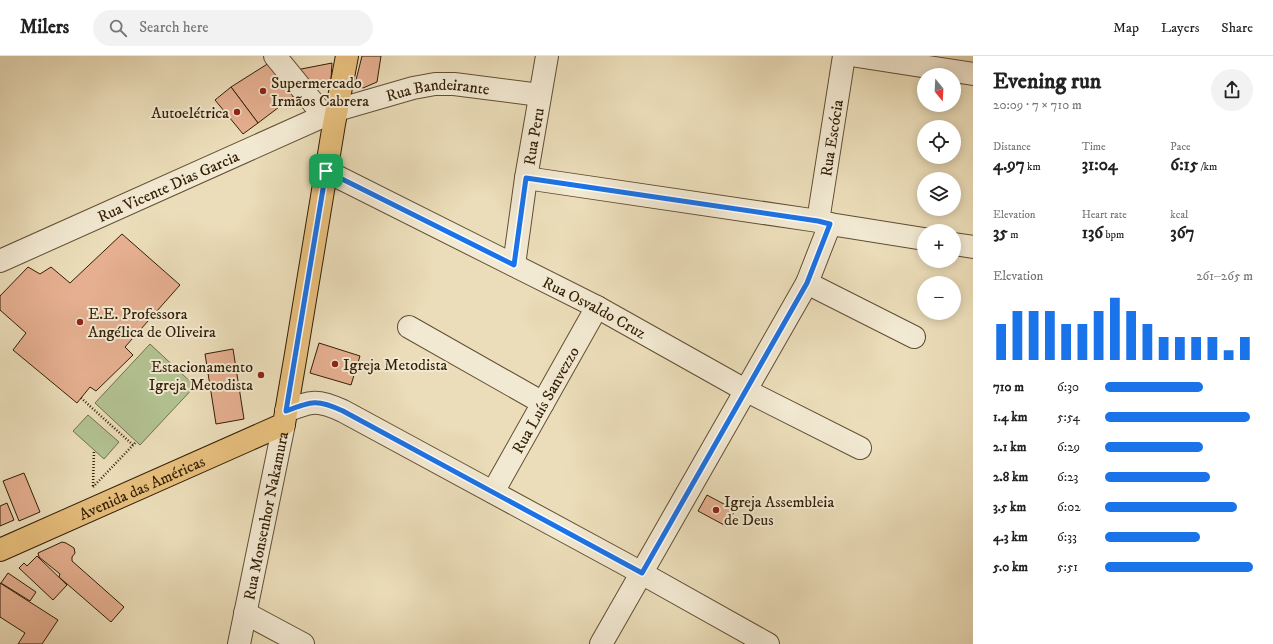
<!DOCTYPE html>
<meta charset="utf-8">
<style>
:root{--surface:#fff;--page:#f2f2f2;--text:#222;--muted:#767676;--line:#e0e0e0;--accent:#1a73e8}
body{margin:0;font-family:"IM FELL DW Pica",serif;background:var(--page);color:var(--text);height:100vh;display:flex;flex-direction:column;font-size:15px;white-space:nowrap}
*{box-sizing:border-box;margin:0}
p{font-size:13px;color:var(--muted)}
.icon{flex:none;width:22px;height:22px;fill:none;stroke:currentColor;stroke-width:2;stroke-linecap:round;stroke-linejoin:round}
.map{position:relative;flex:1;overflow:hidden}
.sheet{display:flex;flex-direction:column;background:var(--surface);width:300px}
.sheet>*{flex:none}
.needle{width:26px;rotate:162deg}
.controls{position:absolute;left:917px;top:12px;display:grid;gap:8px}
.controls a{display:grid;place-items:center;width:44px;height:44px;border-radius:50%;background:var(--surface);box-shadow:0 2px 10px #0003;font-size:20px}
.pin{position:absolute;display:grid;place-items:center;width:34px;height:34px;color:#fff;margin:-17px;border-radius:8px;box-shadow:0 2px 6px #0006}
.round{display:grid;place-items:center;flex:none;width:42px;height:42px;border-radius:21px;background:var(--page)}
.overview{display:flex;align-items:center;justify-content:space-between;height:68px;padding:0 20px}
h1{font-size:22px;font-weight:800;line-height:30px}
.metrics{display:grid;grid-template-columns:repeat(3,1fr);gap:6px;height:68px;padding:4px 20px}
.metrics div{display:grid;align-content:center}
.metrics b{font-size:17px;font-weight:800}
.metrics small{font-size:11px;font-weight:400}
.metrics p{font-size:11px}
.chart{height:112px;padding:8px 20px}
.chart p{display:flex;justify-content:space-between}
.chart svg{width:100%;height:72px;margin-top:4px;stroke:var(--accent);stroke-width:6}
ul{padding:0 20px;list-style:none;font-size:13px}
li{display:grid;grid-template-columns:64px 48px 1fr;align-items:center;height:30px}
li i{height:10px;border-radius:5px;background:var(--accent)}
header{display:flex;align-items:center;gap:24px;box-sizing:border-box;height:56px;padding:0 20px;background:var(--surface);border-bottom:1px solid var(--line)}
header strong{font-size:19px}
nav{display:flex;gap:22px;margin-inline-start:auto;font-size:14px}
.search{width:280px;height:36px;background:var(--page);display:flex;align-items:center;gap:10px;box-sizing:border-box;padding:0 14px;border-radius:22px;color:var(--muted);font-size:15px}
main{display:flex;flex:1;min-height:0}
.map>svg:first-child{display:block}
.park{fill:#b3c292;stroke:#73704c}
.building{fill:#e5af90;stroke:#331f06}
.lines{fill:none;stroke-linecap:round;stroke-linejoin:round}
.minor-casing{stroke:#614e33;stroke-width:24}
.major-casing{stroke:#331f06;stroke-width:24}
.path{stroke:#331f06;stroke-width:2.5;stroke-dasharray:1 2;stroke-linecap:butt}
.minor{stroke:#f2e9d2;stroke-width:22}
.major{stroke:#e6be7c;stroke-width:22}
.route-casing{stroke:#fff;stroke-width:8}
.route{stroke:#1a73e8;stroke-width:5}
.poi-dot{fill:#8f2418;stroke:#f2e9d2;stroke-width:1.5}
.labels{text-anchor:middle;stroke-width:4;stroke-linejoin:round;paint-order:stroke}
.poi-label{font-size:16px;fill:#331f06;stroke:#f2e9d2;text-anchor:start}
.street-label{font-size:16px;fill:#331f06;stroke:#f2e9d2}
</style>
<header>
<strong>Milers</strong>
<div class="search"><svg class="icon" aria-label="search" viewBox="0 0 24 24"><circle cx="10" cy="10" r="6"/><path d="M15 15l6 6"/></svg>Search here</div>
<nav><a>Map</a><a>Layers</a><a>Share</a></nav>
</header>
<main>
<div class="map">
<svg width="973" height="588" viewBox="0 0 973 588">
<rect width="100%" height="100%" fill="#ebddb9"/>
<filter id="stains"><feTurbulence type="fractalNoise" baseFrequency=".005" numOctaves="4"/><feColorMatrix values="0 0 0 0 .2 0 0 0 0 .09 0 0 0 0 .02 0 0 0 .5 -.17"/></filter>
<radialGradient id="worn" r=".72"><stop offset=".6" stop-color="#630" stop-opacity="0"/><stop offset="1" stop-color="#630" stop-opacity=".3"/></radialGradient>
<g class="park">
<polygon points="150,288 195,330 140,389 95,347"/>
<polygon points="88,359 119,386 104,403 73,375"/>
</g>
<g class="building">
<polygon points="362,0 381,0 377,26 363,32 355,28"/>
<polygon points="269,7 295,39 258,67 231,31"/>
<polygon points="332,7 331,23 311,29 296,14"/>
<polygon points="231,31 258,67 243,78 215,44"/>
<polygon points="122,178 180,229 125,291 133,299 96,335 90,331 77,347 13,294 26,277 0,254 0,240 28,211 40,218 51,211 70,227"/>
<polygon points="319,287 360,300 351,329 310,317"/>
<polygon points="233,293 244,363 216,368 205,298"/>
<polygon points="24,417 40,456 19,465 3,425"/>
<polygon points="707,439 735,454 726,470 698,455"/>
<polygon points="7,447 14,464 0,470 0,450"/>
<polygon points="62,486 66,487 74,492 75,497 72,501 72,505 124,551 111,566 59,521 60,518 39,501 38,497"/>
<polygon points="37,500 67,529 53,544 19,512 24,507 27,510"/>
<polygon points="8,517 36,536 30,545 1,527"/>
<polygon points="0,527 58,564 42,588 18,588 25,577 0,561"/>
</g>
<g class="lines">
<g class="minor-casing">
<g id="minor">
<polyline points="275,0 324,60"/>
<polyline points="857,0 973,18"/>
<path id="s1" d="M 326,115 L 597,251 L 745,334 L 860,392"/>
<polyline points="526,122 818,165 830,168 924,183"/>
<path id="s2" d="M 818,165 L 844,0"/>
<polyline points="954,188 973,191"/>
<path id="s3" d="M 0,205 L 337,54 L 413,32 L 435,28 L 454,28 L 540,39"/>
<path id="s4" d="M 514,209 L 526,122 L 547,0"/>
<polyline points="807,227 914,281"/>
<polyline points="409,271 543,347"/>
<path d="M 286,355 C 312,345 317,343 343,355 L 627,509 L 768,588"/>
<path id="s5" d="M 493,436 L 597,251"/>
<polyline points="245,557 303,588"/>
<path id="s6" d="M 239,588 L 284,368"/>
<polyline points="601,588 807,227 830,168"/>
</g>
</g>
<g class="major-casing">
<g id="major">
<path id="s7" d="M 0,494 L 284,368 L 296,298 L 334,68 L 347,0"/>
</g>
</g>
<g class="path">
<polyline points="81,342 133,389"/>
<polyline points="93,430 94,394"/>
<polyline points="93,431 136,386"/>
</g>
<use href="#minor" class="minor"/>
<use href="#major" class="major"/>
</g>
<g class="lines">
<g class="route-casing">
<path id="route" d="M 326,115 L 514,209 L 526,122 L 818,165 L 830,168 L 807,227 L 642,517 L 343,355 C 317,343 312,345 286,355 Z"/>
</g>
<use href="#route" class="route"/>
</g>
<g class="poi-dot">
<circle cx="263" cy="35" r="4"/>
<circle cx="237" cy="56" r="4"/>
<circle cx="80" cy="266" r="4"/>
<circle cx="335" cy="308" r="4"/>
<circle cx="261" cy="319" r="4"/>
<circle cx="716" cy="454" r="4"/>
</g>
<g class="labels">
<g class="poi-label">
<text x="271" y="32">Supermercado<tspan x="271" dy="18">Irmãos Cabrera</tspan></text>
<text x="229" y="62" text-anchor="end">Autoelétrica</text>
<text x="88" y="263">E.E. Professora<tspan x="88" dy="18">Angélica de Oliveira</tspan></text>
<text x="343" y="314">Igreja Metodista</text>
<text x="253" y="316" text-anchor="end">Estacionamento<tspan x="253" dy="18">Igreja Metodista</tspan></text>
<text x="724" y="451">Igreja Assembleia<tspan x="724" dy="18">de Deus</tspan></text>
</g>
<g class="street-label">
<text dy="6" stroke="none"><textPath href="#s3" startOffset="473">Rua Bandeirante</textPath></text>
<text dy="6" stroke="none"><textPath href="#s4" startOffset="130">Rua Peru</textPath></text>
<text dy="6" stroke="none"><textPath href="#s2" startOffset="84">Rua Escócia</textPath></text>
<text dy="6" stroke="none"><textPath href="#s3" startOffset="184">Rua Vicente Dias Garcia</textPath></text>
<text dy="6" stroke="none"><textPath href="#s1" startOffset="301">Rua Osvaldo Cruz</textPath></text>
<text dy="6" stroke="none"><textPath href="#s5" startOffset="106">Rua Luís Sanvezzo</textPath></text>
<text dy="6" stroke="none"><textPath href="#s7" startOffset="155">Avenida das Américas</textPath></text>
<text dy="6" stroke="none"><textPath href="#s6" startOffset="131">Rua Monsenhor Nakamura</textPath></text>
</g>
</g>
<rect width="100%" height="100%" filter="url(#stains)"/>
<rect width="100%" height="100%" fill="url(#worn)"/>
</svg>
<div class="controls">
<a><svg class="needle" viewBox="-14 -14 28 28"><path d="M0-13l5 13h-10z" fill="#e53935"/><path d="M0 13l5-13h-10z" fill="#767676"/></svg></a>
<a><svg class="icon" aria-label="locate" viewBox="0 0 24 24"><circle cx="12" cy="12" r="6"/><path d="M12 2v4M12 18v4M2 12h4M18 12h4"/></svg></a>
<a><svg class="icon" aria-label="layers" viewBox="0 0 24 24"><path d="M12 4l9 5-9 5-9-5zM3 14l9 5 9-5"/></svg></a>
<a>+</a>
<a>−</a>
</div>
<div class="pin" style="left:326px;top:115px;background:#1e9e55"><svg class="icon" aria-label="arrive" viewBox="0 0 24 24"><path d="M6 21V4h12l-3 4 3 4H6"/></svg></div>
</div>
<section class="sheet">
<div class="overview"><div><h1>Evening run</h1><p>20:09 · 7 × 710 m</p></div><a class="round"><svg class="icon" aria-label="share" viewBox="0 0 24 24"><path d="M12 15V3M7 8l5-5 5 5M5 13v7h14v-7"/></svg></a></div>
<div class="metrics">
<div><p>Distance</p><b>4.97<small> km</small></b></div>
<div><p>Time</p><b>31:04</b></div>
<div><p>Pace</p><b>6:15<small> /km</small></b></div>
</div>
<div class="metrics">
<div><p>Elevation</p><b>35<small> m</small></b></div>
<div><p>Heart rate</p><b>136<small> bpm</small></b></div>
<div><p>kcal</p><b>367</b></div>
</div>
<div class="chart"><p><span>Elevation</span>261–265 m</p>
<svg viewBox="0 0 160 44" preserveAspectRatio="none"><path d="M5 44V22M15 44V14M25 44V14M35 44V14M45 44V22M55 44V22M65 44V14M75 44V6M85 44V14M95 44V22M105 44V30M115 44V30M125 44V30M135 44V30M145 44V38M155 44V30"/></svg>
</div>
<ul>
<li><b>710 m</b>6:30<i style="width:66%"></i></li>
<li><b>1.4 km</b>5:54<i style="width:98%"></i></li>
<li><b>2.1 km</b>6:29<i style="width:66%"></i></li>
<li><b>2.8 km</b>6:23<i style="width:71%"></i></li>
<li><b>3.5 km</b>6:02<i style="width:89%"></i></li>
<li><b>4.3 km</b>6:33<i style="width:64%"></i></li>
<li><b>5.0 km</b>5:51<i style="width:100%"></i></li>
</ul>
</section>
</main>
